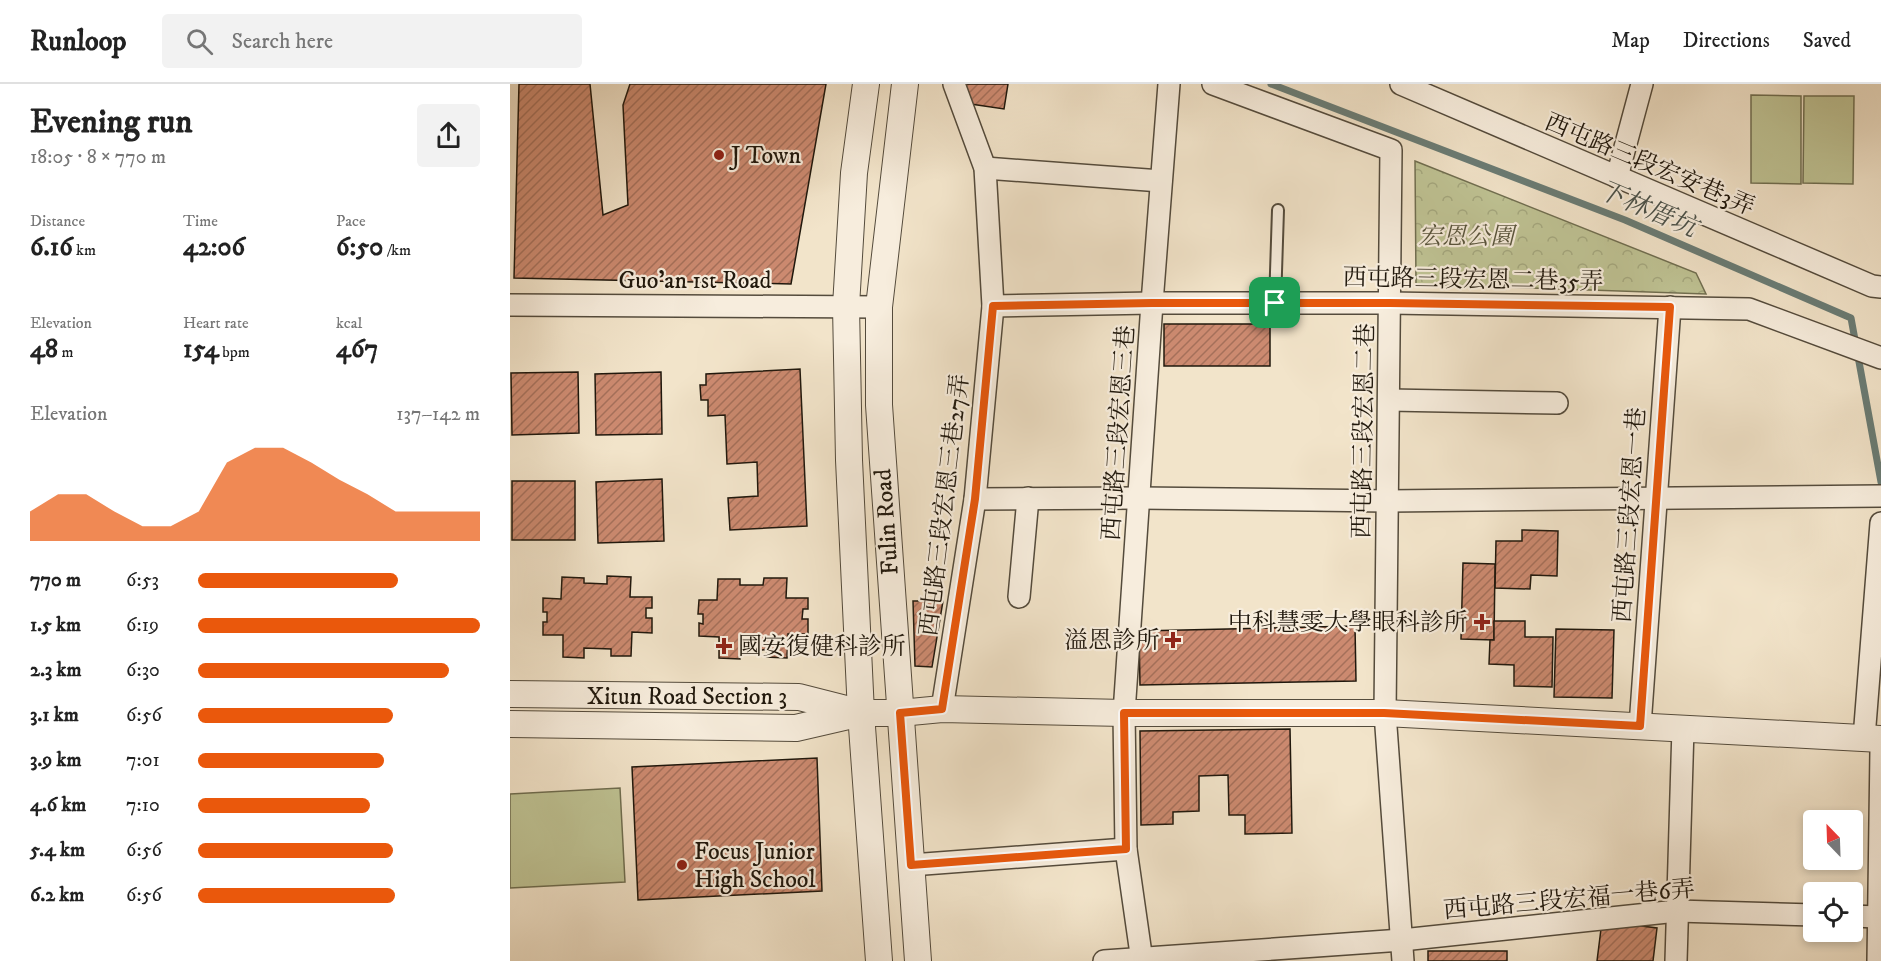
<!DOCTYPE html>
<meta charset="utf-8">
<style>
:root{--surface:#fff;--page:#f2f2f2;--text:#222;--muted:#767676;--line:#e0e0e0;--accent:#ea580c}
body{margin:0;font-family:"IM FELL DW Pica","Noto Serif TC",serif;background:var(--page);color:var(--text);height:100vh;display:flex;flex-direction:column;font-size:22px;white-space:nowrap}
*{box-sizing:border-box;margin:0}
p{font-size:20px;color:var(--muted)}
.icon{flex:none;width:33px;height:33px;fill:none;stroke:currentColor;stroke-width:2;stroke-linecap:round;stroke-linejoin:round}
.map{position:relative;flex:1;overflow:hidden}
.drawer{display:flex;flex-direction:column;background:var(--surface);width:510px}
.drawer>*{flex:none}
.needle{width:39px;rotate:337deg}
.fabs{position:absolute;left:1293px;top:726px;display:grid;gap:12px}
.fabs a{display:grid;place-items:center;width:60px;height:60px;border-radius:6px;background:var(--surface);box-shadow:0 3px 9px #0003;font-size:30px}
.pin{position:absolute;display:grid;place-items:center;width:51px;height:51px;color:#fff;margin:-26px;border-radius:12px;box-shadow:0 3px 9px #0006}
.round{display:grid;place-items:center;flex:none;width:63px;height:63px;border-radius:6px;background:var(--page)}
.head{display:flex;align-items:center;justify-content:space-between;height:102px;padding:0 30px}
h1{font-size:33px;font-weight:800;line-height:45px}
.metrics{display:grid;grid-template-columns:repeat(3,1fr);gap:9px;height:102px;padding:6px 30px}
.metrics div{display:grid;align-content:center}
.metrics b{font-size:26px;font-weight:800}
.metrics small{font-size:16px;font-weight:400}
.metrics p{font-size:16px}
.chart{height:168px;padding:12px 30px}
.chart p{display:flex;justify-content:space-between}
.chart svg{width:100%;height:108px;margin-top:6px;fill:var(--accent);opacity:.7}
ul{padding:0 30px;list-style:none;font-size:20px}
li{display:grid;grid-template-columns:96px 72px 1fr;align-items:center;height:45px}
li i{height:15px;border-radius:8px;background:var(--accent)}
header{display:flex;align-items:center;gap:36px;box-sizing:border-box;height:84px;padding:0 30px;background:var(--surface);border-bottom:2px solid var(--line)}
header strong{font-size:28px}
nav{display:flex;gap:33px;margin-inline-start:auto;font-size:21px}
.search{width:420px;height:54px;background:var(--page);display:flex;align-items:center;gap:15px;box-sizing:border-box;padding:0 21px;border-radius:6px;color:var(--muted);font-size:22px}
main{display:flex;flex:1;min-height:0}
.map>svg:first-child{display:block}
.forest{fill:url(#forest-crowns);stroke:#706e50;stroke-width:1.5}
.garden{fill:#bfc394;stroke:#706e50;stroke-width:1.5}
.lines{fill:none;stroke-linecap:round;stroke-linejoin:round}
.stream{stroke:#6a7c75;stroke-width:7}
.building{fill:url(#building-hatch);stroke:#20180d;stroke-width:1.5}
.service-casing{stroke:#544b3c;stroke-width:14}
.minor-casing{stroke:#544b3c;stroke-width:24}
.tertiary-casing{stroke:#544b3c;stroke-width:28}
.service{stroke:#f7eddd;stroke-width:10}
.minor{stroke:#f7eddd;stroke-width:21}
.tertiary{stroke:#f7eddd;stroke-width:26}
.route-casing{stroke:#fff;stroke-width:12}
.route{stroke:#ea580c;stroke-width:8}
.poi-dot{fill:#8f2418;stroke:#f7eddd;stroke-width:2}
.labels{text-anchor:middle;stroke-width:4.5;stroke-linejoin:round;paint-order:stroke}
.poi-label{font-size:24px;fill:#20180d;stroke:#f7eddd;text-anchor:start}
.street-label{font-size:24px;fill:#20180d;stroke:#f7eddd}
.park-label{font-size:24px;font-style:italic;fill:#58543c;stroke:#f7eddd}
.water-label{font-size:26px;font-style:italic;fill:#4b524a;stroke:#f7eddd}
</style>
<header>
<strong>Runloop</strong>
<div class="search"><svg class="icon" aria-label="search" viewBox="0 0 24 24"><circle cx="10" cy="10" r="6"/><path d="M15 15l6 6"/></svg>Search here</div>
<nav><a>Map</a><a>Directions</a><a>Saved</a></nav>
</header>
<main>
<section class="drawer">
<div class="head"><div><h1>Evening run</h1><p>18:05 · 8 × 770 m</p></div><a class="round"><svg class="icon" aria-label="share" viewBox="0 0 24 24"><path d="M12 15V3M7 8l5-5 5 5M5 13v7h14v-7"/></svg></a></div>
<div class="metrics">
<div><p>Distance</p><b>6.16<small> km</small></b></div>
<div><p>Time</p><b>42:06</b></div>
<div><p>Pace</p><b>6:50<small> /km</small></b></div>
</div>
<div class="metrics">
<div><p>Elevation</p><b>48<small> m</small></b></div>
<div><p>Heart rate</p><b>154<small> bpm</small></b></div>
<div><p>kcal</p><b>467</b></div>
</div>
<div class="chart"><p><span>Elevation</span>137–142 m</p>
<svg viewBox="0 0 160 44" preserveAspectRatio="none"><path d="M0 44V32L10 25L20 25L30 32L40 38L50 38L60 32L70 12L80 6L90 6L100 12L110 19L120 25L130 32L140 32L150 32L160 32V44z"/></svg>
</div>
<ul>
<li><b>770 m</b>6:53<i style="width:71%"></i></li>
<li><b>1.5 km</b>6:19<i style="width:100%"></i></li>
<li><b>2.3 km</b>6:30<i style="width:89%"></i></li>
<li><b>3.1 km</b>6:56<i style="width:69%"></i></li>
<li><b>3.9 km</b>7:01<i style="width:66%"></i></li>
<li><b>4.6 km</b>7:10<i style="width:61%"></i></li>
<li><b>5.4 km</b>6:56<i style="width:69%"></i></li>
<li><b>6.2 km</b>6:56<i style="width:70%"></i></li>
</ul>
</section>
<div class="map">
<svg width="1371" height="877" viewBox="0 0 1371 877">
<defs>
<pattern id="forest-crowns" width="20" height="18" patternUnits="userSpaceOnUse" patternTransform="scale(1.5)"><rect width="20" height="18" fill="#bfc394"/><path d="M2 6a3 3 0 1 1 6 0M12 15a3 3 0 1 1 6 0" fill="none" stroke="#a4a77e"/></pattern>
<pattern id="building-hatch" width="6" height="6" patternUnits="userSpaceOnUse" patternTransform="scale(1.5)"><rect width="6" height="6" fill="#cc8a70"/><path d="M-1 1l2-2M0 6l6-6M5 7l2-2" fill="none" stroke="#a5705a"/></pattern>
</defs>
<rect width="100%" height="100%" fill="#f2e4ca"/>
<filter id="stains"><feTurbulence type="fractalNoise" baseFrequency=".00333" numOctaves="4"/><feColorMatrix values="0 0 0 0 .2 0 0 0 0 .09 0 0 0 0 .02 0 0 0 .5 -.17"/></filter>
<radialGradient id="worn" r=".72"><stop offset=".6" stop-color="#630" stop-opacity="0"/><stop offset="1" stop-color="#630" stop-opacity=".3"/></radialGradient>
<polygon class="forest" points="905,77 1186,189 1196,210 906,200"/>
<g class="garden">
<polygon points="1241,11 1291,12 1291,100 1241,99"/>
<polygon points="1294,12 1344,12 1343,100 1293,99"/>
<polygon points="110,704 115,798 0,804 0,710"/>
</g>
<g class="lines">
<polyline class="stream" points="761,0 1115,136 1341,234 1371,398"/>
</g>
<g class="building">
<polygon points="9,0 80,0 93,131 118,121 113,21 120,0 316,0 281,200 4,194"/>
<polygon points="446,0 498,0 494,25 454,19"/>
<rect x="654" y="240" width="106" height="42"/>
<polygon points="290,285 297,442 220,446 218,414 248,412 247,378 217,380 215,331 198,332 198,316 191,316 190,301 196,301 196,290"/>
<polygon points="68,288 69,349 2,351 1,289"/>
<polygon points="151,288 152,350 86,351 85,290"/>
<polygon points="152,395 154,457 88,459 86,398"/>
<rect x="2" y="397" width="63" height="59"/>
<polygon points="1012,446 1048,447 1047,492 1021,491 1020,505 985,504 986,457 1012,457"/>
<polygon points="953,479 985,480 984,556 951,555"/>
<polygon points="97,492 121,493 120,513 142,513 142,524 136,524 136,534 142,534 142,549 122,548 121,572 101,572 101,565 74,564 74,574 53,573 53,551 33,551 33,538 37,538 37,528 33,528 33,514 51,515 52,493 74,494 74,499 97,500"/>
<polygon points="254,494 277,494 276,514 298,514 298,525 293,525 292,535 298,535 298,550 278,550 277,574 256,573 257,566 230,565 230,575 209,574 209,553 189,552 189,539 193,540 193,530 188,530 189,516 207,516 208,495 230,495 230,501 253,501"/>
<polygon points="403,517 433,517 422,583 405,582"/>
<polygon points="984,537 1015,537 1015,553 1043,553 1042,603 1004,602 1004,581 979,580 980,556 984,556"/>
<polygon points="845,542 846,597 630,601 629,547"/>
<polygon points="1046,545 1104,546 1102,614 1044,613"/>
<polygon points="780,645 782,749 735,750 735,731 719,731 718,691 689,692 689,727 663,728 663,740 631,741 630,647"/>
<polygon points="307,674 312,807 128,816 122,683"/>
<polygon points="1092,837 1147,844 1143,877 1087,877"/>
<rect x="918" y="867" width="79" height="10"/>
</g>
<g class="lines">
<g class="service-casing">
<polyline id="service" points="765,219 768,126"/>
</g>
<g class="minor-casing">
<g id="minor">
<polyline points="703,0 881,66 875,629 893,877"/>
<polyline points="891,0 1362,202 1371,203"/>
<polyline points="475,84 651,97"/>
<polyline points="1107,93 1132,0"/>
<polyline points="0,221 369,223"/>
<polyline points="483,222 642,219 880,219 1239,225 1371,274"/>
<polyline points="879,316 1047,319"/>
<polyline points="465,415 629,414 878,417 1371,412"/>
<polyline points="509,513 518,414"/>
<polyline points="432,625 465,415 483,222 475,84 444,0"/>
<polyline points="1130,642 1160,223"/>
<polyline points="1354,654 1371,439"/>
<polyline points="401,781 616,765"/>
<polyline points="1342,832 1368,833"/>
<polyline points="594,877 892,856 1167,827 1304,831"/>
<polyline points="632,877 616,765 614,629 642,219 659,0"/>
<polyline points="1166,877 1173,644"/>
<polyline points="1368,877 1371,666"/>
</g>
</g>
<g class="tertiary-casing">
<g id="tertiary">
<polyline points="356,0 344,89 336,222 339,376 351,629 369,877"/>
<polyline points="395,0 369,223 369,321 408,877"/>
<polyline points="0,610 289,613 348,628"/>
<polyline points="0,640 286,644 351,629 390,629 432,625 614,629 875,629 1371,655"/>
</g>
</g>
<use href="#service" class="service"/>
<use href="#minor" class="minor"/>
<use href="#tertiary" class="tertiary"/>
</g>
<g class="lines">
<g class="route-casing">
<polygon id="route" points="642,219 880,219 1160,223 1130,642 874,629 614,629 616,765 401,781 390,629 432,625 465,415 483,222"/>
</g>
<use href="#route" class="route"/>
</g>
<g class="poi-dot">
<circle cx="209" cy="71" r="6"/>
<path d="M969 529h6v6h6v6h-6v6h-6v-6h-6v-6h6z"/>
<path d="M660 547h6v6h6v6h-6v6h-6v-6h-6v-6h6z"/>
<path d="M211 553h6v6h6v6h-6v6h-6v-6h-6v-6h6z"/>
<circle cx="172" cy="781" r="6"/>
</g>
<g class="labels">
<g class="poi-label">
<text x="221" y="79">J Town</text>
<text x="958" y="546" text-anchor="end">中科慧雯大學眼科診所</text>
<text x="650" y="564" text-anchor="end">溢恩診所</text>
<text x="228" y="570">國安復健科診所</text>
<text x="184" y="775">Focus Junior<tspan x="184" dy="28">High School</tspan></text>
</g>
<g class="street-label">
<text transform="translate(1140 80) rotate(23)" y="8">西屯路三段宏安巷3弄</text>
<text transform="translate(963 195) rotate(1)" y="8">西屯路三段宏恩二巷35弄</text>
<text x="185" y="204">Guo’an 1st Road</text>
<text transform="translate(853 347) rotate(-89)" y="8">西屯路三段宏恩二巷</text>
<text transform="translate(608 349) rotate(-86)" y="8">西屯路三段宏恩三巷</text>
<text transform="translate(434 421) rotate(-83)" y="8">西屯路三段宏恩三巷27弄</text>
<text transform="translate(1119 431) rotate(-86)" y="8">西屯路三段宏恩一巷</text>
<text transform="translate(376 438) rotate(-94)" y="8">Fulin Road</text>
<text x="177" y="620">Xitun Road Section 3</text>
<text transform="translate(1059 815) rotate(-5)" y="8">西屯路三段宏福一巷6弄</text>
</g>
<g class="park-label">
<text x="956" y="160">宏恩公園</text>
</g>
<g class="water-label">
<text transform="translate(1138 124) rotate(23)" y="9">下林厝坑</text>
</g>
</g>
<rect width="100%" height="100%" filter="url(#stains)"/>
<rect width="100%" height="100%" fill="url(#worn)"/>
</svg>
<div class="fabs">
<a><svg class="needle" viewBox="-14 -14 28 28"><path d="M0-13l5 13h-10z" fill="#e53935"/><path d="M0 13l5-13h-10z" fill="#767676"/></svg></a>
<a><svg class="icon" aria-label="locate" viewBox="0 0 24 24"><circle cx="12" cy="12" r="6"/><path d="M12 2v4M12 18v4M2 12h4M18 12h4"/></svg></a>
</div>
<div class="pin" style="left:765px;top:219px;background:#1e9e55"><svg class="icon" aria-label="arrive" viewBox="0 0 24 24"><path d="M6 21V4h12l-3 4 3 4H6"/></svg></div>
</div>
</main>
